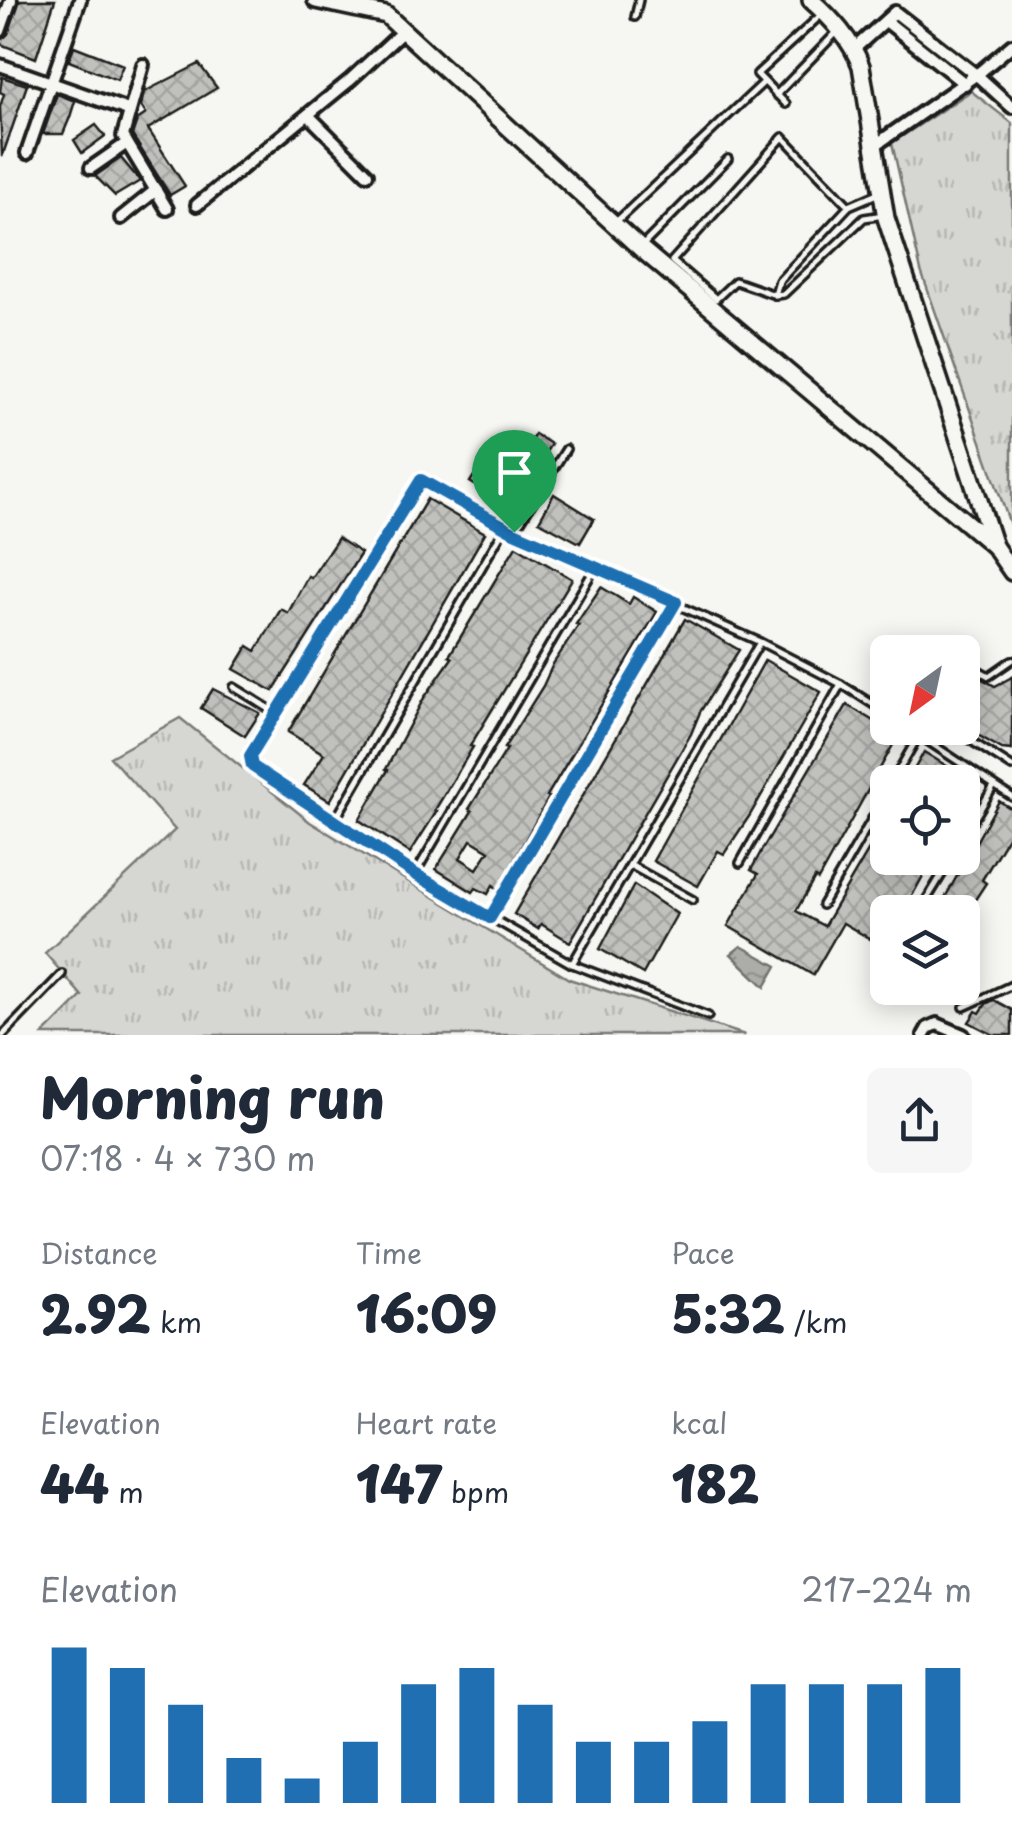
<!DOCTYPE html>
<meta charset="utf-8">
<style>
:root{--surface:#fff;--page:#f6f6f7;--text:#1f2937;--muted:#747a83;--accent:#1f6fb2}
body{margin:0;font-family:"Playpen Sans",sans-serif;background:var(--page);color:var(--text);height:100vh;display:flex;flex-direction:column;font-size:38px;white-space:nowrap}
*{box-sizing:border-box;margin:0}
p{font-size:32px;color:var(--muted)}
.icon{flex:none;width:55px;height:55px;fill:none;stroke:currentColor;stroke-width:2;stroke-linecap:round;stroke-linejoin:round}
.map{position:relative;height:1035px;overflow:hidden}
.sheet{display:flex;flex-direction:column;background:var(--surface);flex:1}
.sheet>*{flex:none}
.needle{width:65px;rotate:213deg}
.controls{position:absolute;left:870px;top:635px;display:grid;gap:20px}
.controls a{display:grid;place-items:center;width:110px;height:110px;border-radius:15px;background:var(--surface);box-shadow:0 5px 25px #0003;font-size:50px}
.pin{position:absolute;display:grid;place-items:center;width:85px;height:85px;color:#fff;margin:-102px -42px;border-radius:50% 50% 50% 0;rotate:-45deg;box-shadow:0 0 10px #0007}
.pin .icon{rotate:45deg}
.round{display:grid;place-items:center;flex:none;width:105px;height:105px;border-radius:15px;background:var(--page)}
.overview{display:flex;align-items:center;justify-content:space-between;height:170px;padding:0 40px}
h1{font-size:55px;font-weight:800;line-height:75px}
.figures{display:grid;grid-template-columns:repeat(3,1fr);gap:15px;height:170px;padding:10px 40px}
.figures div{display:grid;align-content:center}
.figures b{font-size:50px;font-weight:800}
.figures small{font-size:28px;font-weight:400}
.figures p{font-size:28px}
.chart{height:280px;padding:20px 40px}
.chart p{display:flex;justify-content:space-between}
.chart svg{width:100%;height:180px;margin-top:10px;stroke:var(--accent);stroke-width:6}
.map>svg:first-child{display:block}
.grass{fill:url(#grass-tufts);stroke:#797977;stroke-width:2.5}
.water{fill:url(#water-ripples);stroke:#727271;stroke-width:2.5}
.building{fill:url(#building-cross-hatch);stroke:#1c1c1c;stroke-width:2.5;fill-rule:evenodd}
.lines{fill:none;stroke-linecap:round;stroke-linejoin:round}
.lane-casing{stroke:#1c1c1c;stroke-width:12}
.street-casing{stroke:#1c1c1c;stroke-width:18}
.secondary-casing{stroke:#1c1c1c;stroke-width:22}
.lane{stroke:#f6f6f2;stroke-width:5}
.street{stroke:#f6f6f2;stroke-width:10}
.secondary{stroke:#f6f6f2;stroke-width:15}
.route-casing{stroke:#fff;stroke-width:20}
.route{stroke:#1f6fb2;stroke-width:12}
</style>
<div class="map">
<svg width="1012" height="1035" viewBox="0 0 1012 1035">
<defs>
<pattern id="grass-tufts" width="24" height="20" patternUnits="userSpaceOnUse" patternTransform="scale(2.5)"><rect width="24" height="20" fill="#d6d6d2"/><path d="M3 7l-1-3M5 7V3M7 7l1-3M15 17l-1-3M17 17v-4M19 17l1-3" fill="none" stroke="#b7b7b4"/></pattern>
<pattern id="water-ripples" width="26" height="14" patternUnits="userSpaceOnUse" patternTransform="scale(2.5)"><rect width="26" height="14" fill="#acaca9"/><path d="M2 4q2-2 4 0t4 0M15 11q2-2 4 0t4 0" fill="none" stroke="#939391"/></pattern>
<pattern id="building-cross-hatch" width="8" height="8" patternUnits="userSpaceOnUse" patternTransform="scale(2.5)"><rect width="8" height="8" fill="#c0c0bd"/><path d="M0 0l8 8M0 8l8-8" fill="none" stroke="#a4a4a2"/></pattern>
</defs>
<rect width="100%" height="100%" fill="#f6f6f2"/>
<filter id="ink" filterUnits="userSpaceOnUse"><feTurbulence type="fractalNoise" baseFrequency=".01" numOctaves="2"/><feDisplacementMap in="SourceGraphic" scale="20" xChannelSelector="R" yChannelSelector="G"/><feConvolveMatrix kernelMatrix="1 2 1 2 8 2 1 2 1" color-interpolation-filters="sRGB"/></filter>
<g filter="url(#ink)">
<g class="grass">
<polygon points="971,91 1012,123 1012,530 921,271 892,143"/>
<polygon points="180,718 310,822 569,979 745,1035 43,1035 82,996 45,953 175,830 110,757"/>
</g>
<polygon class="water" points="741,946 777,966 765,987 731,954"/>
<g class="building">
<polygon points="20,0 55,0 36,58 0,44 0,40 8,34"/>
<polygon points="74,46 123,65 117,80 69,61"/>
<polygon points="199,64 217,88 148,129 185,186 170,195 132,135 137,120 146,114 141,106 144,92"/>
<polygon points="2,77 27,85 2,157 0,107 4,94 0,92"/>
<polygon points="57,94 75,101 70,117 63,134 43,134"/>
<polygon points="96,125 105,136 82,153 74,140"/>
<polygon points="121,158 140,181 115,196 95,176"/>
<polygon points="535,434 551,444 538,465 522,456"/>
<polygon points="486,457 529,482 513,509 470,482"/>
<polygon points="554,494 594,519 580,543 539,521"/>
<polygon points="427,499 485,533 330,801 304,785 324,754 288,732"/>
<polygon points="338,538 361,553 273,691 234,669 248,646 256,651 281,609 288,613 308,576 311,578"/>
<polygon points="516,546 572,579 470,746 473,747 435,810 437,811 410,853 359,820 388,770 386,769 424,698 452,658 449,656"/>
<path d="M 601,587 L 629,604 L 633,597 L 657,612 L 547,796 L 549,797 L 498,889 L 493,885 L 488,894 L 476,888 L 473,892 L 436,869 L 472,811 L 469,809 L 507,749 L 504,748 L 543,686 L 553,664 L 579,625 L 576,624 ZM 471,840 L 489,851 L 477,869 L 460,858 Z"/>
<polygon points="685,619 739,650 700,712 691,734 570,942 541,924 538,929 514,914"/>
<polygon points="765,660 821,692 750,815 724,854 718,851 698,886 653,861"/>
<polygon points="962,668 995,686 1012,677 1012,750 1002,749 962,726"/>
<polygon points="213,689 260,713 245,736 201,708"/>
<polygon points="847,705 898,736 818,880 815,878 796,911 824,926 888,817 888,858 933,858 903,912 888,912 888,940 884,947 843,923 813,975 728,926 758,874 751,870 763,848"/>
<polygon points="924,752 976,784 962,807 962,782 907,782"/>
<polygon points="999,801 1012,809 1012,830 982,880 986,883 967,912 937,912"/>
<polygon points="634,885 677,914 643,974 600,949"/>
<polygon points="994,1000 1012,1010 1012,1035 994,1035 969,1022 976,1011 980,1013 986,1004"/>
</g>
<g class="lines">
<g class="lane-casing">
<g id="lane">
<polyline points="635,17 639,0"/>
<polyline points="776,95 837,32"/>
<polyline points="786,104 757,74 823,13"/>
<polyline points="849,206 783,137 672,261 716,299 735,281 775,295 784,294 864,218 884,215"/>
<polyline points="617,221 764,82"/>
<polyline points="642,246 728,159"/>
<polyline points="775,295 779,281 849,206 877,194"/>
<polyline points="520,465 547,481"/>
<polyline points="514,532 566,449"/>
<polyline points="760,642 572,964 415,874 252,766 250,756 421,480 514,532 760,642 841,684 888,714"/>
<polyline points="939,652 949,652"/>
<polyline points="962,661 989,676 1012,660"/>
<polyline points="234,687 276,713"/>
<polyline points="908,728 1012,797"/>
<polyline points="951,728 1012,767"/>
<polyline points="892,782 919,735"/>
<polyline points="334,822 505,527"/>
<polyline points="962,839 994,786"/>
<polyline points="740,863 841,684"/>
<polyline points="630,865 693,900"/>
<polyline points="415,874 595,568"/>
<polyline points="822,905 888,791"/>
<polyline points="919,912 952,858"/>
<polyline points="490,918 677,602"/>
<polyline points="572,964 708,1016"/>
<polyline points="964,1007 1012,985"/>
<polyline points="3,1035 62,974"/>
</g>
</g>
<g class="street-casing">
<g id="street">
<polyline points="886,21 965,84"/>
<polyline points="0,31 11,0"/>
<polyline points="1012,45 980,72 979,77 1012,107"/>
<polyline points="854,49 895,12 976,75"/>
<polyline points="0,65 128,110"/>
<polyline points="143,65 123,136 167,209"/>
<polyline points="308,115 367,174"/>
<polyline points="874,146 980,72"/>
<polyline points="27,153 80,0"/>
<polyline points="91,168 127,143"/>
<polyline points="197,205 349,81 402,32"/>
<polyline points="121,218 156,190"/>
<polyline points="924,1035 928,1028 937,1024 963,1035"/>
</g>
</g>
<g class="secondary-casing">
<g id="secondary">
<polyline points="316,0 386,15 640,248 994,546"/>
<path d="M 811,0 C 832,19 851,39 861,66 L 886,218 L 994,546 L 1012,572"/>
</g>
</g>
<use href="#lane" class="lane"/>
<use href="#street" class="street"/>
<use href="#secondary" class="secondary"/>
</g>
</g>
<g class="lines" filter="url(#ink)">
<g class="route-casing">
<polygon id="route" points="421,480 514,532 676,602 490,918 415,874 252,766 250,756"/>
</g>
<use href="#route" class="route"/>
</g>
</svg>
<div class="controls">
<a><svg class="needle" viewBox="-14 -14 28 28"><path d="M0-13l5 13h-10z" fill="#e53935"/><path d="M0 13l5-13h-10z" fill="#747a83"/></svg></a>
<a><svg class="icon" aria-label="locate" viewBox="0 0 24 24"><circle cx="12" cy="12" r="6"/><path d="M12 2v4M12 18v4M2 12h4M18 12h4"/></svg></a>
<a><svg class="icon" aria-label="layers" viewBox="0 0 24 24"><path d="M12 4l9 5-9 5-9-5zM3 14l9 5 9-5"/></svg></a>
</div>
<div class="pin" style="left:514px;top:532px;background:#1e9e55"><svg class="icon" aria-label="arrive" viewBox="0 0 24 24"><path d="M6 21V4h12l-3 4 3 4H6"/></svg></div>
</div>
<section class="sheet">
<div class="overview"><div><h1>Morning run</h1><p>07:18 · 4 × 730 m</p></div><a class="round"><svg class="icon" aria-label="share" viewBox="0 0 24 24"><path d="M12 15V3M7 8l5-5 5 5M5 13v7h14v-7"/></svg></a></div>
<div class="figures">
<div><p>Distance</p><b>2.92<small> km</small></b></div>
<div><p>Time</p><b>16:09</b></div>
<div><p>Pace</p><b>5:32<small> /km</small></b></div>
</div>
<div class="figures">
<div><p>Elevation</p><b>44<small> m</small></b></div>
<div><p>Heart rate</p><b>147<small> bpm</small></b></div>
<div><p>kcal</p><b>182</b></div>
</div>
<div class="chart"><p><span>Elevation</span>217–224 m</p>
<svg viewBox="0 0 160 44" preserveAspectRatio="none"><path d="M5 44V6M15 44V11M25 44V20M35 44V33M45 44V38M55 44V29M65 44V15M75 44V11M85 44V20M95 44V29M105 44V29M115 44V24M125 44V15M135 44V15M145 44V15M155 44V11"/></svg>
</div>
</section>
